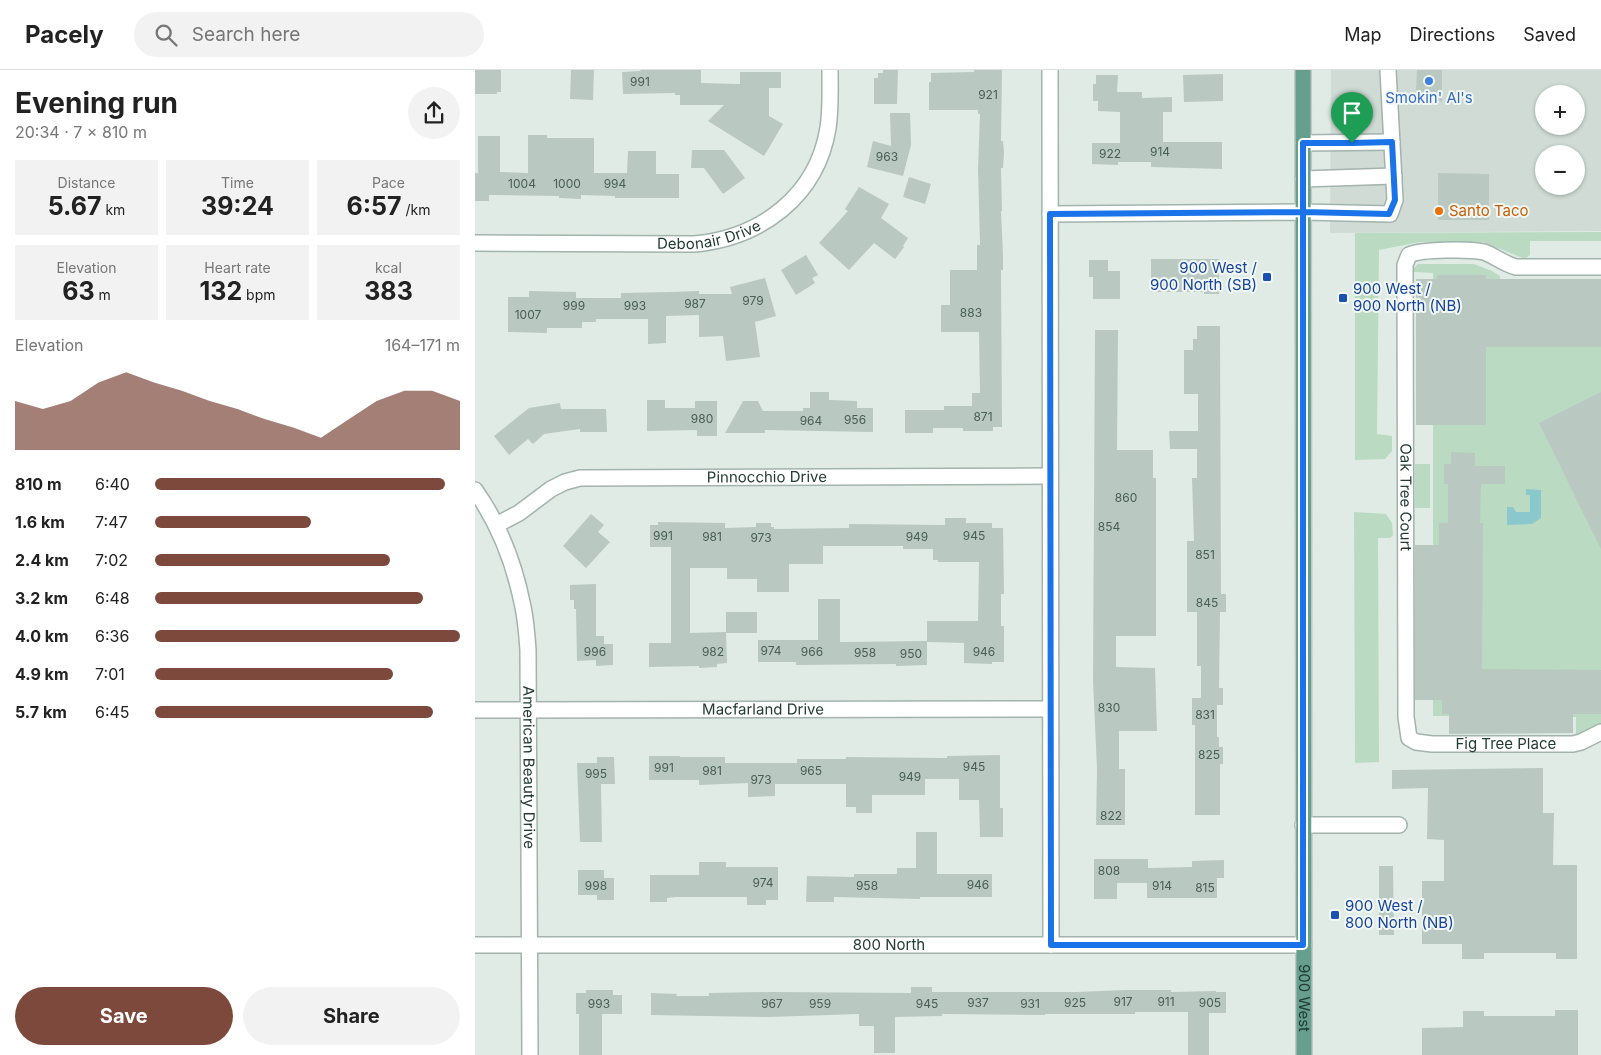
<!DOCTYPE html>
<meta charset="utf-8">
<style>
:root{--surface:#fff;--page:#f2f2f2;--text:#222;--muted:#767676;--line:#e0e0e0;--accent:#7d493c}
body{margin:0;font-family:Inter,sans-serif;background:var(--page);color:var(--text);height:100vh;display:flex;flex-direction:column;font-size:19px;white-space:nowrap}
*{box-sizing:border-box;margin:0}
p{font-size:16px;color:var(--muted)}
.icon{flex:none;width:28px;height:28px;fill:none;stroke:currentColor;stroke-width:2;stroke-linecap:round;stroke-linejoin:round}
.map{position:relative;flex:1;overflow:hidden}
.side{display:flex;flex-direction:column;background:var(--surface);width:475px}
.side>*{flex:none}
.fabs{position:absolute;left:1060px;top:15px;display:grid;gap:10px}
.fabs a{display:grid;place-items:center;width:50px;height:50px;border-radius:50%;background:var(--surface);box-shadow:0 1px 4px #0004;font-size:25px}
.pin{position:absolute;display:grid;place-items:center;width:42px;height:42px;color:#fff;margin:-51px -21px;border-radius:50% 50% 50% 0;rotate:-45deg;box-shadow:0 0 5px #0007}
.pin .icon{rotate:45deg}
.round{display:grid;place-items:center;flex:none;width:52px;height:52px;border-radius:26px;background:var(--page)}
.head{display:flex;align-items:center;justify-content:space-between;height:85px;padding:0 15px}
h1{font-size:28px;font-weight:700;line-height:38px}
.figures{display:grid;grid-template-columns:repeat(3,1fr);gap:8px;height:85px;padding:5px 15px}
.figures div{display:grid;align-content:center;border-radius:0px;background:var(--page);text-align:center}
.figures b{font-size:25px;font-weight:700}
.figures small{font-size:14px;font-weight:400}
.figures p{font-size:14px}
.chart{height:140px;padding:10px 15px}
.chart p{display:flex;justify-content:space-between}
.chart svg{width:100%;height:90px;margin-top:5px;fill:var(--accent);opacity:.7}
.primary-button{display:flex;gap:10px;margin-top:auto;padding:10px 15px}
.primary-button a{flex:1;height:58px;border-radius:30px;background:var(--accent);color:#fff;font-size:20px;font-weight:700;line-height:58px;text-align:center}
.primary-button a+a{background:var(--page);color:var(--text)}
ul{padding:0 15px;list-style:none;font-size:16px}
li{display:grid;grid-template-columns:80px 60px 1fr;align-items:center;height:38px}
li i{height:12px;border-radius:6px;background:var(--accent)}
header{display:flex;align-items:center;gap:30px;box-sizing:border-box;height:70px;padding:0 25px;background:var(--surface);border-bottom:1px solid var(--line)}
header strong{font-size:24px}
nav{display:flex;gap:28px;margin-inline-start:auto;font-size:18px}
.search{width:350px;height:45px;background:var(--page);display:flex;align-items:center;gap:12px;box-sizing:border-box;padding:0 18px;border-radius:28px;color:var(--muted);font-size:19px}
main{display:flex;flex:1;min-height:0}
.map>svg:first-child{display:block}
.built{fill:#cfdbd4;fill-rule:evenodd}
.green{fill:#badbc1}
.water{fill:#8ac8ce}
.building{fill:#b9c8c1}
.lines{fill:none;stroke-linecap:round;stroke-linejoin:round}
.minor-casing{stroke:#a3b3ad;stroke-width:18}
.major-casing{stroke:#c1c8c6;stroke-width:18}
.minor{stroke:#fff;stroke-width:15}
.major{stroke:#669f8d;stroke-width:15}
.route-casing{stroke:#fff;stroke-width:10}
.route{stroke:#1a73e8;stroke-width:6}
.shop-dot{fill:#3f7fe0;stroke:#f1f7f4;stroke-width:2}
.food-dot{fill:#e8710a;stroke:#f1f7f4;stroke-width:2}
.transit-dot{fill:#1a4fb4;stroke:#f1f7f4;stroke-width:2}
.labels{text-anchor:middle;stroke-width:4;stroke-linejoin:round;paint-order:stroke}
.number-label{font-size:12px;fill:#485e56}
.shop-label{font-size:15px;fill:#366cbe;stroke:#f1f7f4}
.food-label{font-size:15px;fill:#c56008;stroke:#f1f7f4;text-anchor:start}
.street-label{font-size:15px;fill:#223b33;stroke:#f1f7f4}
.transit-label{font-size:15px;fill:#164399;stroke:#f1f7f4;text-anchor:start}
</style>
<header>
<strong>Pacely</strong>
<div class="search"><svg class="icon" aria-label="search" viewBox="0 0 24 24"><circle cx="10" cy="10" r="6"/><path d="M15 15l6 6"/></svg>Search here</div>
<nav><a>Map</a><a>Directions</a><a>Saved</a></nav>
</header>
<main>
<section class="side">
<div class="head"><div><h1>Evening run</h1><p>20:34 · 7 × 810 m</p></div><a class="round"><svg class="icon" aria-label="share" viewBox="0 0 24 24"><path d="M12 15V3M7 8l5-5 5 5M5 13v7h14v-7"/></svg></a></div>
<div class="figures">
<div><p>Distance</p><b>5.67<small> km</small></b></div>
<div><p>Time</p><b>39:24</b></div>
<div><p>Pace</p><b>6:57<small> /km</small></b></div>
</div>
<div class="figures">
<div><p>Elevation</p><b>63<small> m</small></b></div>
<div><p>Heart rate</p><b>132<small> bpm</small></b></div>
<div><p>kcal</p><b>383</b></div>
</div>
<div class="chart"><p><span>Elevation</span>164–171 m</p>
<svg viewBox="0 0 160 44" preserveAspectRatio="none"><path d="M0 44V20L10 24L20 20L30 11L40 6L50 11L60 15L70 20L80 24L90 29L100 33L110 38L120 29L130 20L140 15L150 15L160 20V44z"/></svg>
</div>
<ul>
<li><b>810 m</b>6:40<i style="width:95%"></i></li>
<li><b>1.6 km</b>7:47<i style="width:51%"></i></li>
<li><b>2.4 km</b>7:02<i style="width:77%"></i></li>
<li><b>3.2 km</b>6:48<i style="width:88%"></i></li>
<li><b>4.0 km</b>6:36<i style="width:100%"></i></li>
<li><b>4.9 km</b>7:01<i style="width:78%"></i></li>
<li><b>5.7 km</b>6:45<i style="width:91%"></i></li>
</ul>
<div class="primary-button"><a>Save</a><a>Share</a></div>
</section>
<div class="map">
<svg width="1126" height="985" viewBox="0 0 1126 985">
<rect width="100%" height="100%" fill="#e0ebe6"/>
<path class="built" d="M 856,0 L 1126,0 L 1126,161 L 855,163 ZM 1069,24 L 1101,24 L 1101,56 L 1069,56 ZM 1069,84 L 1101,84 L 1101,116 L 1069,116 Z"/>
<g class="green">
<polygon points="1126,162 1126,171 1055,171 1055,185 1050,189 1008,172 945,172 904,180 902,364 917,366 917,381 910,389 880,390 880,163"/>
<polygon points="943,194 999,194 1017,201 1025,206 1025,228 1126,228 1126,653 1101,665 1101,647 958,646 958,203 939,202 939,198"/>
<rect x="940" y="394" width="15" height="44"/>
<polygon points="879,442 911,444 917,453 918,465 915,468 903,468 904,692 880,693"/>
</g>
<polygon class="water" points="1051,419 1066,420 1066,448 1057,454 1032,455 1032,437 1038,437 1041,442 1055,442 1055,425 1051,425"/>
<g class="building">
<polygon points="0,0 26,0 26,22 22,22 22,24 0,24"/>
<polygon points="96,0 119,0 118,30 95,29"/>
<polygon points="166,0 226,0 226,13 265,14 265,2 306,2 306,18 294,18 294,46 308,54 289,86 233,51 249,35 205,35 205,25 200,25 200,23 148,24 147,2 165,1"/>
<polygon points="408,0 423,0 422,34 399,34 399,8 403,8 403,3 408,3"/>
<polygon points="499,0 527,0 526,71 528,71 529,82 528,98 526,98 527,141 526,141 528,185 528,200 526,200 527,357 518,357 518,361 488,361 488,358 458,358 458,363 430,363 430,340 469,340 469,336 497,336 497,323 505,323 504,262 466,262 466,235 475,235 475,200 502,200 502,175 505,175 503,98 505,44 503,44 503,40 454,40 454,12 456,12 456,3 499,2"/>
<polygon points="942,0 967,0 967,32 941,22"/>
<polygon points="748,4 748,31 709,32 708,5"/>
<polygon points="621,5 643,5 642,22 667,22 667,28 697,27 697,42 688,42 688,72 747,72 747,99 676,97 676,92 643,92 643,95 617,94 617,73 645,73 645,42 623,41 623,31 618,31 618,14 621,14"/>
<polygon points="415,43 435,43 436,75 428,106 392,97 398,71 416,76"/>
<polygon points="53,65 72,65 72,68 119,68 119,103 152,103 153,81 181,81 181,104 204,104 204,128 140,128 140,126 106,125 106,129 84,128 84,126 14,125 14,131 0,131 0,103 3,103 3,66 25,66 25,102 53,103"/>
<polygon points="217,80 249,80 270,108 248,124 229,98 216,98"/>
<polygon points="963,103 1014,104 1014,150 963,150"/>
<polygon points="434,107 456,114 450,134 428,127"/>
<polygon points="384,117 414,134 406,148 433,168 428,176 429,177 420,189 399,173 374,200 344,173 373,141 370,139"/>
<polygon points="331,185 343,205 337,208 340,213 321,225 306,200"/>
<polygon points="676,189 744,189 744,224 729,224 729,222 676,222"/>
<polygon points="614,190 633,190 633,201 645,201 645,229 618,229 618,207 614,207"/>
<polygon points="962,205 1011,205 1011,209 1126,209 1126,277 1011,277 1011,355 941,355 941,209 962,209"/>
<polygon points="290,208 301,246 280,252 285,287 251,291 248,266 224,267 224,245 191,246 191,273 173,274 173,249 121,249 121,252 107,252 107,258 72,258 72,263 33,262 33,227 54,227 54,221 101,222 101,228 146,228 146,223 196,222 224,221 224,224 257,224 255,217"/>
<polygon points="722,256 745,256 746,524 751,524 751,542 745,542 744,618 748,618 748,635 742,635 742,667 744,667 744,677 748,677 748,694 745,694 745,745 720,745 720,655 717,655 717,628 726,628 726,596 722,596 722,542 712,542 712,471 719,471 717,408 722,408 722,379 695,379 694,361 723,361 723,324 709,324 709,280 718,280 718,269 722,269"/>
<polygon points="620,260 643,260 642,380 678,380 678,408 681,408 681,566 641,566 641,597 680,598 682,661 644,661 644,699 650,699 650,755 621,755 622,699 618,610"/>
<polygon points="335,322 354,322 354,330 382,331 382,338 398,338 398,362 290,360 290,363 250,363 268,331 283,331 288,341 328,341 328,338 335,338"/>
<polygon points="1126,322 1126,479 1064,353"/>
<polygon points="172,330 190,330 190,338 220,338 220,331 242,331 242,366 222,366 222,360 172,361"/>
<polygon points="85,333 86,339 131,339 132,362 105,362 105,359 69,364 58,374 53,369 34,385 19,366 54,338"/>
<polygon points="976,382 1000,383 1000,396 1030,396 1030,414 1006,414 1005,453 1008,453 1007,599 1126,600 1126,644 1098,644 1098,663 974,664 974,644 967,644 967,630 940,630 940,475 964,475 964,453 973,453 973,414 969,414 969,394 976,394"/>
<polygon points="116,444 129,455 123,462 135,472 111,498 88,476"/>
<polygon points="470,448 491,448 491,453 517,453 517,458 528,458 529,524 526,524 526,556 529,556 529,592 517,592 517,594 489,593 489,573 452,572 452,551 503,551 504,492 463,492 463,490 458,490 458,479 428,479 428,476 348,476 348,494 314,494 314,522 282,522 282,509 252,509 252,498 215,498 215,563 251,562 251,542 282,542 282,563 251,563 252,593 242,594 242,597 224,598 224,596 174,597 174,573 196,573 196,477 175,477 175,455 183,455 183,452 250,453 250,458 281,457 281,453 296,453 296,457 299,457 299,459 374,458 374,454 470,455"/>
<polygon points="121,514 121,566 129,566 129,574 138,574 138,595 121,596 121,590 102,591 101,539 99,539 99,530 95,530 95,515"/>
<polygon points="343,529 365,529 365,572 452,571 452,595 421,596 421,594 321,595 321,592 283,592 283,570 343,570"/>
<polygon points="525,685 525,738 528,738 528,767 505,767 504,730 484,730 484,709 450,709 450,725 397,725 397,743 381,743 381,737 371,737 371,714 300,714 300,726 273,727 273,713 224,715 224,710 174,710 174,686 205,686 205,687 250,687 250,693 322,693 322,689 371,689 371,687 472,688 472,686"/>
<polygon points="122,687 139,687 140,714 126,714 127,772 105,772 102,693 122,693"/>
<polygon points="1068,698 1068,743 1079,743 1078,795 1102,795 1102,889 1081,889 1081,883 1009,883 1009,889 987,889 987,874 947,874 947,811 969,811 969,770 952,769 953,718 917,719 917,700"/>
<polygon points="441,762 462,762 462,804 517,804 517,827 445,827 445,829 359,827 359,832 331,832 332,806 379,807 379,804 422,804 422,798 441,798"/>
<polygon points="619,789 673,789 673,798 717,797 717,791 749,790 749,808 742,808 742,828 672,828 672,813 642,813 642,829 619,829"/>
<polygon points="224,792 251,792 251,797 303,797 303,830 291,830 291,835 272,835 272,827 201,827 192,828 192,832 175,832 175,805 224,805"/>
<polygon points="904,796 918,796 919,865 904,865"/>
<polygon points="103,800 129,800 129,808 139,808 139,830 122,830 122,825 103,825"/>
<polygon points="436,917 457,917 457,922 601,922 651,920 696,920 696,922 741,921 741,922 751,922 751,943 734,943 734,985 713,985 713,942 660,942 660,944 570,944 570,945 467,944 467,946 420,947 420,983 399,983 399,956 384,956 384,944 293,947 176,945 176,923 202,924 201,926 234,926 234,923 296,922 436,923"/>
<polygon points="111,920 138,920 138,925 147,925 147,944 127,944 127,985 104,985 104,944 101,944 101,923 111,923"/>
<polygon points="1080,940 1103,940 1103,985 947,985 947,958 988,957 988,941 1009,941 1009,946 1080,946"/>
</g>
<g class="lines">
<g class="minor-casing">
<g id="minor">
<polyline points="575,0 576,875"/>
<polyline points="828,73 917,72"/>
<polyline points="828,109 919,106"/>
<polyline points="575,144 828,142 915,144 920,130 913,0"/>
<path id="s1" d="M 0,173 L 219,174 C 286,168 342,126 353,58 C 356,39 355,19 355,0"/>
<path id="s2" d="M 1126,197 L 1041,197 C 1029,194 1020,186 1009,182 C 995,179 946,179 934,185 L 930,195 L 931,647 L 934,668 L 941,672 L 957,674 L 1098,674 L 1106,672 L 1126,662"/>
<path id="s3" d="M 0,420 C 24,454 40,496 48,537 C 51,551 52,566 53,580 L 55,985"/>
<path id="s4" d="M 21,455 L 44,443 L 76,419 L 90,412 L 105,408 L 575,406"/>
<path id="s5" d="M 0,640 L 575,639"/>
<polyline points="828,755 924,755"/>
<path id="s6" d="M 0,875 L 829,875"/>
</g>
</g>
<g class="major-casing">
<g id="major">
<path id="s7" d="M 828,0 L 829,985"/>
</g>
</g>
<use href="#minor" class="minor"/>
<use href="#major" class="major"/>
</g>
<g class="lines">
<g class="route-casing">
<polyline id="route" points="877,73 828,73 828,142 575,144 576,875 828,875 828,142 914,144 920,130 917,72 877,73"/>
</g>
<use href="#route" class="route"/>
</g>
<circle class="shop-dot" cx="954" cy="11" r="5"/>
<circle class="food-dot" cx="964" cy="141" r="5"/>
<g class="transit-dot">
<rect x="787" y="202" width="10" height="10" rx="2.5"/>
<rect x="863" y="223" width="10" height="10" rx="2.5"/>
<rect x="855" y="840" width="10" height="10" rx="2.5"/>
</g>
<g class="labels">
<g class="number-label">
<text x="165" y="16">991</text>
<text x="513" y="29">921</text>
<text x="685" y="86">914</text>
<text x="635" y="88">922</text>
<text x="412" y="91">963</text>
<text x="47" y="118">1004</text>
<text x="92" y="118">1000</text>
<text x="140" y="118">994</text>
<text x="278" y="235">979</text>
<text x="220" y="238">987</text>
<text x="99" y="240">999</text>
<text x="160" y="240">993</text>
<text x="496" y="247">883</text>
<text x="53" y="249">1007</text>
<text x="508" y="351">871</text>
<text x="227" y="353">980</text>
<text x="380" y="354">956</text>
<text x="336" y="355">964</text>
<text x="651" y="432">860</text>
<text x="634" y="461">854</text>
<text x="188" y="470">991</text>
<text x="499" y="470">945</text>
<text x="237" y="471">981</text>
<text x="442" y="471">949</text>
<text x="286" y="472">973</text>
<text x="730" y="489">851</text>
<text x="732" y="537">845</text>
<text x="296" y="585">974</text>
<text x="120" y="586">996</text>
<text x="238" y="586">982</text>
<text x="337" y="586">966</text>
<text x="509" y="586">946</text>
<text x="390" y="587">958</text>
<text x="436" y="588">950</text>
<text x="634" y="642">830</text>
<text x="730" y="649">831</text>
<text x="734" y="689">825</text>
<text x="499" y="701">945</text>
<text x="189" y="702">991</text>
<text x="237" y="705">981</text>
<text x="336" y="705">965</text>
<text x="121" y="708">995</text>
<text x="435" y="711">949</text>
<text x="286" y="714">973</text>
<text x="636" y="750">822</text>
<text x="634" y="805">808</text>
<text x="288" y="817">974</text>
<text x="503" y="819">946</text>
<text x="121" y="820">998</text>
<text x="392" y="820">958</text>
<text x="687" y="820">914</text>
<text x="730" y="822">815</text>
<text x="648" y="936">917</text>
<text x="691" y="936">911</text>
<text x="503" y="937">937</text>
<text x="600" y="937">925</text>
<text x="735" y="937">905</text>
<text x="124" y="938">993</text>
<text x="297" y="938">967</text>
<text x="345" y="938">959</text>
<text x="452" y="938">945</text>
<text x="555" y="938">931</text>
</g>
<g class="shop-label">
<text x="954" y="33">Smokin' Al's</text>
</g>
<g class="food-label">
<text x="974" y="146">Santo Taco</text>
</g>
<g class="street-label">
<text dy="5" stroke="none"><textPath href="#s1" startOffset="235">Debonair Drive</textPath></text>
<text dy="5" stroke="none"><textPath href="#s4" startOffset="284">Pinnocchio Drive</textPath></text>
<text dy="5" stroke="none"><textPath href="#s2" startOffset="439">Oak Tree Court</textPath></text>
<text dy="5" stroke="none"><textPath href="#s5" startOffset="288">Macfarland Drive</textPath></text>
<text dy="5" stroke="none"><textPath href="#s2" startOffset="778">Fig Tree Place</textPath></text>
<text dy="5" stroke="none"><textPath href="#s3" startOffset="288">American Beauty Drive</textPath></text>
<text dy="5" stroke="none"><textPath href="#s6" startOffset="414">800 North</textPath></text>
<text dy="5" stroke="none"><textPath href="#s7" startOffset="928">900 West</textPath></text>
</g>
<g class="transit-label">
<text x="782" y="203" text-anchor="end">900 West /<tspan x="782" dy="17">900 North (SB)</tspan></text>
<text x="878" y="224">900 West /<tspan x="878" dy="17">900 North (NB)</tspan></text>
<text x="870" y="841">900 West /<tspan x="870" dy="17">800 North (NB)</tspan></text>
</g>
</g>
</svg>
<div class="fabs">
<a>+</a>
<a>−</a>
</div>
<div class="pin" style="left:877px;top:73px;background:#1e9e55"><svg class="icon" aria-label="arrive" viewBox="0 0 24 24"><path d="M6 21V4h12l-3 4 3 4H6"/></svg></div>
</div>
</main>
